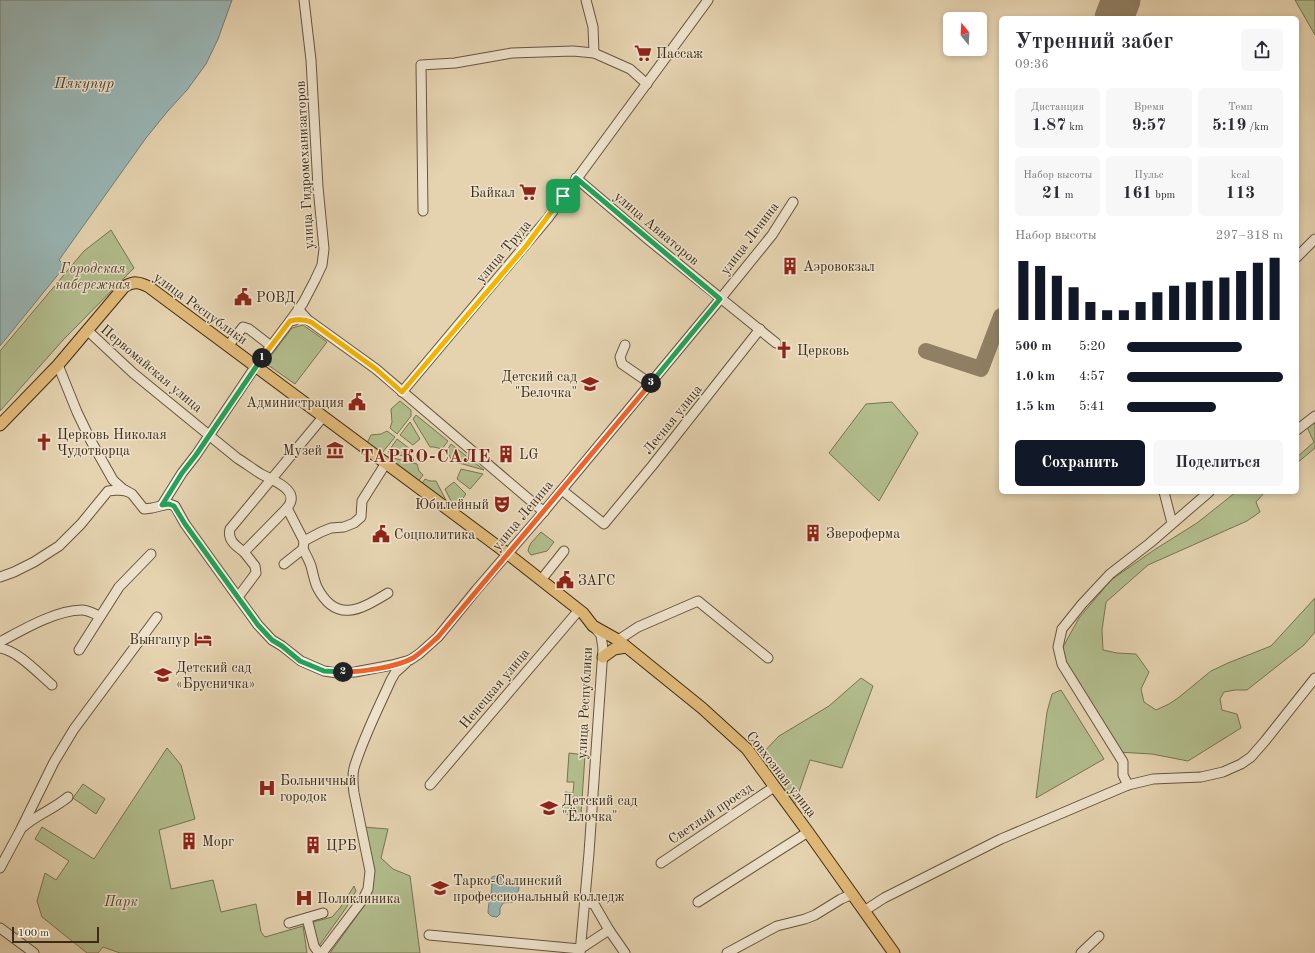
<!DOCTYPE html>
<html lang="ru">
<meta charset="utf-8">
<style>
:root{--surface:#fff;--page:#f7f7f7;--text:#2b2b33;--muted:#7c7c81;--accent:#111827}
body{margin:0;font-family:"Old Standard TT",serif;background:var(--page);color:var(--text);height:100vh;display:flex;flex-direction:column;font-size:15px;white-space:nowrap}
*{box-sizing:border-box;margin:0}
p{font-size:13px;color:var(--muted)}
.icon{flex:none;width:22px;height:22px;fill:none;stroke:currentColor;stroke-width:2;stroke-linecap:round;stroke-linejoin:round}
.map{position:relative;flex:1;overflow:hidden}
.details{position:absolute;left:999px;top:16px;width:300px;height:478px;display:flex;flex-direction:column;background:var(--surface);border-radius:6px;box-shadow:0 2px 6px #0003}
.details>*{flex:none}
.needle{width:26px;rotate:342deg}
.tools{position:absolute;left:943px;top:12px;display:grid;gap:8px}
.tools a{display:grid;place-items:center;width:44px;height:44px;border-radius:6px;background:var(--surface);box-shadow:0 2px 6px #0003;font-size:20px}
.scale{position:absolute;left:12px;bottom:10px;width:87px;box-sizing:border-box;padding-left:4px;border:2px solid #3c2b17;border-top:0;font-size:11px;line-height:14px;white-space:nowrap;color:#3c2b17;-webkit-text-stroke:3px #eee2cc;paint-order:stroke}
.pin{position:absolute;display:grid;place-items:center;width:34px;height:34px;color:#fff;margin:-17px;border-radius:8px;box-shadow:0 2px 6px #0006}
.km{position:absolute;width:20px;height:20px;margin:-10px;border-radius:50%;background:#222;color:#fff;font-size:11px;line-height:20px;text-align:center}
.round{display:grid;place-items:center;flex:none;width:42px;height:42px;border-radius:6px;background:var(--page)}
.head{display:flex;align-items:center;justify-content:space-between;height:68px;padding:0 16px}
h1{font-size:22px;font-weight:700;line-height:30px}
.stats{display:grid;grid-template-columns:repeat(3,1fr);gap:6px;height:68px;padding:4px 16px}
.stats div{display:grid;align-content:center;border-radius:6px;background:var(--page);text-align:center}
.stats b{font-size:17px;font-weight:700}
.stats small{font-size:11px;font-weight:400}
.stats p{font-size:11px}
.chart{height:112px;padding:8px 16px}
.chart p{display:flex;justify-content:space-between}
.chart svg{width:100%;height:72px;margin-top:4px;stroke:var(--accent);stroke-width:6}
.button{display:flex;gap:8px;margin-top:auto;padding:8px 16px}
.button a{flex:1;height:46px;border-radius:6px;background:var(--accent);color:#fff;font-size:16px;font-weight:700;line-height:46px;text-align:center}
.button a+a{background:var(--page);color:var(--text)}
ul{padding:0 16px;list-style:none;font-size:13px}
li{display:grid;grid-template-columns:64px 48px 1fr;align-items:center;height:30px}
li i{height:10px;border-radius:5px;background:var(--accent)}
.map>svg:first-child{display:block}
.green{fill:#b2bd8d;stroke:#777452}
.water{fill:#99b6b5;stroke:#747e76}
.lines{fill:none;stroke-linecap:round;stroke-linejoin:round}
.taxiway{stroke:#907f64;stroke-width:16}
.runway{stroke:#907f64;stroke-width:39}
.minor-casing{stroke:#66553d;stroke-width:11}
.major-casing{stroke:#3c2b17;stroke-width:13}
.minor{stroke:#eee2cc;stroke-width:9}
.major{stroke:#e2ba78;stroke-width:11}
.split-1-casing{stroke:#fff;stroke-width:8}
.split-2-casing{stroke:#fff;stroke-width:8}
.split-3-casing{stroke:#fff;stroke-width:8}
.split-4-casing{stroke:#fff;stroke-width:8}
.split-1{stroke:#f5b400;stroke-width:5}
.split-2{stroke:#22a559;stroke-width:5}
.split-3{stroke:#f0652b;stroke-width:5}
.split-4{stroke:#22a559;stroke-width:5}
.labels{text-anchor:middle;stroke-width:3;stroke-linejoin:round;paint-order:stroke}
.poi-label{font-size:14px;fill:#3c2b17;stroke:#eee2cc;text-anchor:start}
.street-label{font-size:14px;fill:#3c2b17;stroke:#eee2cc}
.park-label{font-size:14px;font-style:italic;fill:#54482f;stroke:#eee2cc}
.water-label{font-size:15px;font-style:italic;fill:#4f4737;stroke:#eee2cc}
.district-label{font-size:18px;font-weight:bold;letter-spacing:1px;fill:#7a1f14;stroke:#eee2cc}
</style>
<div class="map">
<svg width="1315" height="953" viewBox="0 0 1315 953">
<rect width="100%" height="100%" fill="#e5d3b0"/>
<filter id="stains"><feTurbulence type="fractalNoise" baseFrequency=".005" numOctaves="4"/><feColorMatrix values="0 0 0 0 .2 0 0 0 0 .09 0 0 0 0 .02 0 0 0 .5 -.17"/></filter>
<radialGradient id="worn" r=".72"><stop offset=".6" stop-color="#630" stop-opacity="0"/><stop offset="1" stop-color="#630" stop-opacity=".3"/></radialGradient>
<g class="green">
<polygon points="1295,0 1315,0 1315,35"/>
<polygon points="111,230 134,268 64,339 0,411 0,351 84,251"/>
<polygon points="303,325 327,342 295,384 268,365 267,361 292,328"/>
<polygon points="400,401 411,410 411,416 397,434 390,428 392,422 391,409"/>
<polygon points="892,402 918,433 879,501 829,453 866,404"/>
<polygon points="416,415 448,441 442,449 434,447 430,447 413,419"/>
<polygon points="1315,421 1315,448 1297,463 1297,457 1314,442 1307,427"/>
<polygon points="410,422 420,439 413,445 400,435"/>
<polygon points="387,431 395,437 382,453 377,455 366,445 371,435 381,434"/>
<polygon points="397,439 410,449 407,457 388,452"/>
<polygon points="451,444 484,470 452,461 449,455 446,452"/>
<polygon points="385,456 417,464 419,471 423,475 417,483"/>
<polygon points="461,469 483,474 470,489 457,479"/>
<polygon points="425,479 430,481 436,481 450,508 420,486"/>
<polygon points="454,482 466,494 455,509 445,489"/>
<polygon points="1236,492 1265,492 1256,502 1260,512 1247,521 1148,565 1106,602 1102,630 1103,650 1117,653 1136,654 1149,672 1141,689 1144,702 1156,710 1169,704 1178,698 1211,671 1228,663 1271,646 1315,598 1315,632 1304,645 1247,690 1235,690 1224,692 1220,699 1222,710 1237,714 1241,728 1188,761 1152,754 1117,752 1064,666 1063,647 1079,618 1111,580 1154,550 1197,523"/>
<polygon points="541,532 554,542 547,551 531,555 528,551 529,547 531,543"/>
<polygon points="861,678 873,686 842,768 810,760 794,806 758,758 779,736 829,706"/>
<polygon points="1061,690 1104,759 1036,798 1047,712 1052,694"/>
<polygon points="167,748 181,765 195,819 159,830 171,889 213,880 221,912 256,904 261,932 265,937 303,926 307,953 120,953 103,947 98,953 87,953 42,917 37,901 45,873 56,880 69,861 35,839 42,827 94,859"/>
<polygon points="569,753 585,755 581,815 563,814 565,792 573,793 574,782 567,782"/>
<polygon points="83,784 105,799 96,814 73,798"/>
<polygon points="363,827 388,829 381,858 393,869 410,876 420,953 330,953 367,902 374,867"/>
<polygon points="354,886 356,891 346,908 316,950 313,922 332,917 340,908"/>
</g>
<g class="water">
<polygon points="0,0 232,0 218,39 206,64 187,90 167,112 146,138 59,260 65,266 0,346"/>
<path d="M 494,876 L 516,882 L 519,888 L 516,898 L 513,902 L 503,903 L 500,908 L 500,914 L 497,917 L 491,916 L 488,913 C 488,901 494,889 491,878 Z"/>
</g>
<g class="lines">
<polyline class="taxiway" points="926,351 981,369 1001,316"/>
<polyline class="runway" points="1114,18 1121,0"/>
<g class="minor-casing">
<g id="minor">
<polyline points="586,0 593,27 594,53"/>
<polyline points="576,178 650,241 776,343"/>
<polyline points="423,211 421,65 455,63 512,53 573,51 594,53 630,69 647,84"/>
<polyline points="1297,257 1315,239"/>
<polyline points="298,309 308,320 376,369 544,512"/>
<polyline points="290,321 303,303 315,280 322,265 324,249 318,187 311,60 304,0"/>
<path d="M 87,330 L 133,373 L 237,458 C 245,463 253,469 261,474 C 272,480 302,490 287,508"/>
<polyline points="625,345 620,357 622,364 651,384"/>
<polyline points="228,346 243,327 249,329 271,346"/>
<polyline points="58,365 77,412 91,441 113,480 123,489 132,494 144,509 152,508 169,504 175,506 185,524 221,574 258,625 272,640 282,646 301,661 324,671 337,673 355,672 392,665 410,660 419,654 438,637 477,589 541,515 717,303 772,235 793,202"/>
<polyline points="402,392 548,218 708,0"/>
<polyline points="1297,430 1315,416"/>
<polyline points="562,490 604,524 652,466 760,329"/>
<polyline points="1164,492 1172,523"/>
<polyline points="162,505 182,473 196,455 253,370 290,321 295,320"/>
<path d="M 303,549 C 306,555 309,560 311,566 C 313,573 314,580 317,587 C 336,624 360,610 388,593"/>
<path d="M 244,552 C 236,546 227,540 230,529 L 323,417"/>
<polyline points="284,564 303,549 304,541 321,532 331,528 344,527 354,523 361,517 362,501 386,463"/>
<polyline points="0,577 14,572 34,562 59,546 81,524 108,491 118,490 126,491"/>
<polyline points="541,580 564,551"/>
<polyline points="238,597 256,573 255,566 244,552 287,508 304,541"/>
<polyline points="618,640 638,627 698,601 768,658"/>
<path d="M 0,642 C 22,630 56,610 82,610 C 88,610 94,614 100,616"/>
<path d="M 0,648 C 18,651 38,673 52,685"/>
<polyline points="79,650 119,587 151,554"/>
<polyline points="430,785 579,610"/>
<polyline points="1128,785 1123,775 1123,762 1062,664 1058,647 1062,629 1082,604 1110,574 1150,543 1209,492"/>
<path d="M 23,827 C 36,815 54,809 68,797"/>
<polyline points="661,863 774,787"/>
<polyline points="0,868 21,829 54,762 74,729 157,617"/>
<polyline points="698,902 808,832"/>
<polyline points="864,911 884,898 1001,839 1128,785 1153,779 1201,777 1223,772 1241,764 1251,757 1265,741 1315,678"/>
<polyline points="307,918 314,946 319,953"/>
<polyline points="289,923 323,913"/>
<polyline points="0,928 34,953"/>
<polyline points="609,930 625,953"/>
<polyline points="429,935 580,949 609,930 594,904 585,902"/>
<path d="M 322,953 L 363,899 L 368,889 L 370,871 L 354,793 C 353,785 352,776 354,768 C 363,738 378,709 391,680 L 395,673 L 406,663"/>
<polyline points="580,953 589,853 603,649 601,635 595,628"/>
<polyline points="727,953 777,926 805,919 815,915 841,899 853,894"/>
<polyline points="1081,953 1099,936"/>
</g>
</g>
<g class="major-casing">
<g id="major">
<path d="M 0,425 L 58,365 L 124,287 C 134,281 139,282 149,287 L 508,554 L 583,613 L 593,626 L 618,640 L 702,708 L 747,749 L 808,832 L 894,953"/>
<polyline points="603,657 614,649 626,647"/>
</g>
</g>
<use href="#minor" class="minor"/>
<use href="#major" class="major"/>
</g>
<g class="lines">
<g class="split-1-casing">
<path id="split-1" d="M 262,358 L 290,321 C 298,319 304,319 311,322 L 376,369 L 402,392 L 526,246 L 563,196"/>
</g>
<g class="split-2-casing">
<polyline id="split-2" points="262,358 196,455 182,473 162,505 169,504 174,506 185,524 221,574 258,625 272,640 282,646 300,661 324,671 343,672"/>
</g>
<g class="split-3-casing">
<path id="split-3" d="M 343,672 C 362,672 397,667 413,658 C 422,652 430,644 438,637 L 651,383"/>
</g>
<g class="split-4-casing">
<polyline id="split-4" points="563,196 576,178 720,299 651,383"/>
</g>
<use href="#split-1" class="split-1"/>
<use href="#split-2" class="split-2"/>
<use href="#split-3" class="split-3"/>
<use href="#split-4" class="split-4"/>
</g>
<defs>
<g id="supermarket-bare" transform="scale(1.38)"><path d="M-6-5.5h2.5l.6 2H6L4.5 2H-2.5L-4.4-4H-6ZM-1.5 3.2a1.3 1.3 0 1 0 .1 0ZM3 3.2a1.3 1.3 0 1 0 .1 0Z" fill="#8f2418" stroke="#eee2cc" stroke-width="2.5" paint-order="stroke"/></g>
<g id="building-bare" transform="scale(1.38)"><path d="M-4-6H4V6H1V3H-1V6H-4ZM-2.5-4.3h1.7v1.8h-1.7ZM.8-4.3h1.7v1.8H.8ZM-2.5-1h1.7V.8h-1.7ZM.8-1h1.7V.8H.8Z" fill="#8f2418" stroke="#eee2cc" stroke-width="2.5" paint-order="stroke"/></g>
<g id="civic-bare" transform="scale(1.38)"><path d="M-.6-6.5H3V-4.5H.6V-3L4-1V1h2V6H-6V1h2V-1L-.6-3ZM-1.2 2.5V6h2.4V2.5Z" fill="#8f2418" stroke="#eee2cc" stroke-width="2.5" paint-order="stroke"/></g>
<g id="church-bare" transform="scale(1.38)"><path d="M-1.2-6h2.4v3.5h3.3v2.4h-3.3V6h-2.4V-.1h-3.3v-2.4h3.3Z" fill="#8f2418" stroke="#eee2cc" stroke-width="2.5" paint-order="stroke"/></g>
<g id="school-bare" transform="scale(1.38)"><path d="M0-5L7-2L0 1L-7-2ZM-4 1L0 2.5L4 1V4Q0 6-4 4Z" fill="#8f2418" stroke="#eee2cc" stroke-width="2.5" paint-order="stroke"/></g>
<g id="museum-bare" transform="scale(1.38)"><path d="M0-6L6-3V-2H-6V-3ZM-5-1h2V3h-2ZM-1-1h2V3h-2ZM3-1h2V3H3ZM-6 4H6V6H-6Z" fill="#8f2418" stroke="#eee2cc" stroke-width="2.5" paint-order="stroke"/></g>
<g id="theatre-bare" transform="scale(1.38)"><path d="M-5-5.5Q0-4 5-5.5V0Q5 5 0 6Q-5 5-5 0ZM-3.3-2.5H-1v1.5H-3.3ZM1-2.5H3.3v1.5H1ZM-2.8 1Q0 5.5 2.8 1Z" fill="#8f2418" stroke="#eee2cc" stroke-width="2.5" paint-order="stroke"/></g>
<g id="hotel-bare" transform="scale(1.38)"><path d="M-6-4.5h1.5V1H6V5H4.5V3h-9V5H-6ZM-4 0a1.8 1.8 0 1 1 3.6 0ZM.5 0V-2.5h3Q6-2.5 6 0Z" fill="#8f2418" stroke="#eee2cc" stroke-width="2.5" paint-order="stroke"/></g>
<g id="hospital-bare" transform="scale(1.38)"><path d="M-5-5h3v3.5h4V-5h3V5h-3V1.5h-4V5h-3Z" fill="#8f2418" stroke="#eee2cc" stroke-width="2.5" paint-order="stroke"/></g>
<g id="university-bare" transform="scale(1.38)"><path d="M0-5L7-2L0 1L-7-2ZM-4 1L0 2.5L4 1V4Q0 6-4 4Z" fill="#8f2418" stroke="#eee2cc" stroke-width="2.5" paint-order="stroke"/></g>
</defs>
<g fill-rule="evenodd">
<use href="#supermarket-bare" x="643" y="53"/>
<use href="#supermarket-bare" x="528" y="192"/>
<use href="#building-bare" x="790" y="266"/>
<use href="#civic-bare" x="243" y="297"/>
<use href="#church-bare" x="784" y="350"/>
<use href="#school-bare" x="590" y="384"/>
<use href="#civic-bare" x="357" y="402"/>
<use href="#church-bare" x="44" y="442"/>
<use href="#museum-bare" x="335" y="450"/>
<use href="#building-bare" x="506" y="454"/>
<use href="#theatre-bare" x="502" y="504"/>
<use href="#building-bare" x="813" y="533"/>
<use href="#civic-bare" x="381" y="534"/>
<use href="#civic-bare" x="565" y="580"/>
<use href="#hotel-bare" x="203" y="639"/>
<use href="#school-bare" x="163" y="675"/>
<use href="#hospital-bare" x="267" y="788"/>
<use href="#school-bare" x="549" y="808"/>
<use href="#building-bare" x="189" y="841"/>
<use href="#building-bare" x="313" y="845"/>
<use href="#university-bare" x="440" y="888"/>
<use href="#hospital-bare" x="304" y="898"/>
</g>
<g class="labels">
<g class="poi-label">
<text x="656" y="58">Пассаж</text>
<text x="515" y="197" text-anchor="end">Байкал</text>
<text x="803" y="271">Аэровокзал</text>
<text x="256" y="302">РОВД</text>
<text x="797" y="355">Церковь</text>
<text x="577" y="381" text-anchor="end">Детский сад<tspan x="577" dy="16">"Белочка"</tspan></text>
<text x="344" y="407" text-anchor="end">Администрация</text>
<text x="57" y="439">Церковь Николая<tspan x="57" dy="16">Чудотворца</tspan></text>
<text x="322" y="455" text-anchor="end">Музей</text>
<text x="519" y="459">LG</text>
<text x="489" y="509" text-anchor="end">Юбилейный</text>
<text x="826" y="538">Звероферма</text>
<text x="394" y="539">Соцполитика</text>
<text x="578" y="585">ЗАГС</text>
<text x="190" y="644" text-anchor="end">Вынгапур</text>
<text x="176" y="672">Детский сад<tspan x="176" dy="16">«Брусничка»</tspan></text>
<text x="280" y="785">Больничный<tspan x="280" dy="16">городок</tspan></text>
<text x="562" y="805">Детский сад<tspan x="562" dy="16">"Ёлочка"</tspan></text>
<text x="202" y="846">Морг</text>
<text x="326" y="850">ЦРБ</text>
<text x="453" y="885">Тарко-Салинский<tspan x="453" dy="16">профессиональный колледж</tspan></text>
<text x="317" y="903">Поликлиника</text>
</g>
<g class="street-label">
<text transform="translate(304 165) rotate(-93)" y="5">улица Гидромеханизаторов</text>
<text transform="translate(657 228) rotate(40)" y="5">улица Авиаторов</text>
<text transform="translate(749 238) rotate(-53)" y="5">улица Ленина</text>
<text transform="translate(503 251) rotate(-50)" y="5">улица Труда</text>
<text transform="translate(201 308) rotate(36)" y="5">улица Республики</text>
<text transform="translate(152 368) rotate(40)" y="5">Первомайская улица</text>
<text transform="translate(672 419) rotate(-51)" y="5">Лесная улица</text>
<text transform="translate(522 515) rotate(-50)" y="5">улица Ленина</text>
<text transform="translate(494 688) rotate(-50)" y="5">Ненецкая улица</text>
<text transform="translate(584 703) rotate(-87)" y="5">улица Республики</text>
<text transform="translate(782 774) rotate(52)" y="5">Совхозная улица</text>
<text transform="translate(710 813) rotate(-34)" y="5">Светлый проезд</text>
</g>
<g class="park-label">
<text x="93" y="273">Городская<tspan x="93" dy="16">набережная</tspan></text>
<text x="121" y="906">Парк</text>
</g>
<g class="water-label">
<text x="84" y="88">Пякупур</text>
</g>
<g class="district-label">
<text x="426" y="462">ТАРКО-САЛЕ</text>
</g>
</g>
<rect width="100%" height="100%" filter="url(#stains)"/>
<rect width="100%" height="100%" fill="url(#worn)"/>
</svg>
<div class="tools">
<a><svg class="needle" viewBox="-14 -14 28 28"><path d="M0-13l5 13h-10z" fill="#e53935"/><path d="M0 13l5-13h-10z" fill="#7c7c81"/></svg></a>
</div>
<div class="scale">100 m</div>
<div class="pin" style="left:563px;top:196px;background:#1e9e55"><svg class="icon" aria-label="arrive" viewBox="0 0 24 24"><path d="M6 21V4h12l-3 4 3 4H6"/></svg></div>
<b class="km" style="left:262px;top:358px">1</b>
<b class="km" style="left:343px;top:672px">2</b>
<b class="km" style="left:651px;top:383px">3</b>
<section class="details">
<div class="head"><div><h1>Утренний забег</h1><p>09:36</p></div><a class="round"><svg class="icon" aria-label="share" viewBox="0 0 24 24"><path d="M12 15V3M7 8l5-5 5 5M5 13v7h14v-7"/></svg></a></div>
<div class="stats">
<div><p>Дистанция</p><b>1.87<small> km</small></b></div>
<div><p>Время</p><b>9:57</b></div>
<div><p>Темп</p><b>5:19<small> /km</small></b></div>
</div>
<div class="stats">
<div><p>Набор высоты</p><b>21<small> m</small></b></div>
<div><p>Пульс</p><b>161<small> bpm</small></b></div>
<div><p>kcal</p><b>113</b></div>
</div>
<div class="chart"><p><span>Набор высоты</span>297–318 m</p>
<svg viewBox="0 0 160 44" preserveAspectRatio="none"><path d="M5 44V8M15 44V11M25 44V17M35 44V24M45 44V33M55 44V38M65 44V38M75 44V33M85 44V27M95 44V23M105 44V21M115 44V20M125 44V18M135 44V14M145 44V9M155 44V6"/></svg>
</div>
<ul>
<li><b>500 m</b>5:20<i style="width:74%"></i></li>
<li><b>1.0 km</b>4:57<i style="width:100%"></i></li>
<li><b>1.5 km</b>5:41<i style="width:57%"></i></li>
</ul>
<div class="button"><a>Сохранить</a><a>Поделиться</a></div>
</section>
</div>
